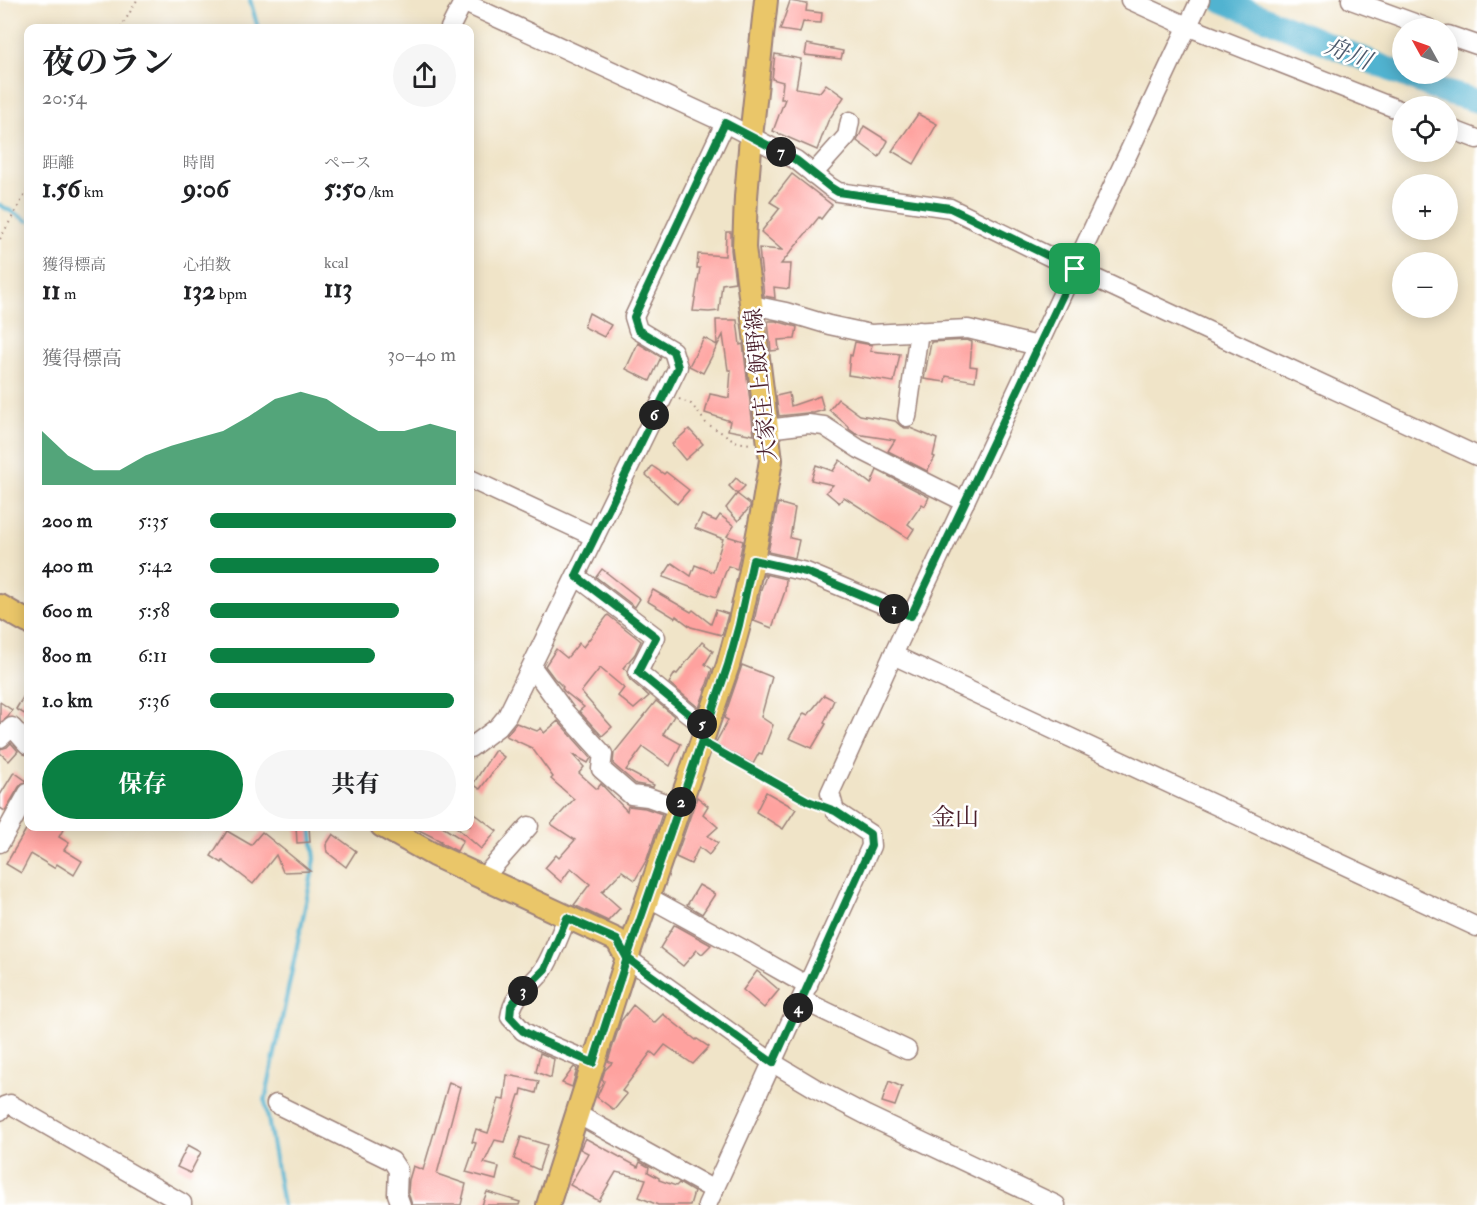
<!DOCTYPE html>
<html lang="ja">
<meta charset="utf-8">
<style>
:root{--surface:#fff;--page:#f6f6f6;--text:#202124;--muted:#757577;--accent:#0b8043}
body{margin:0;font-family:"IM FELL Double Pica","Noto Serif JP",serif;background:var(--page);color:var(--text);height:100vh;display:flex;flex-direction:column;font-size:22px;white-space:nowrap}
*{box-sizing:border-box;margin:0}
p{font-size:20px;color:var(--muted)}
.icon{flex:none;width:33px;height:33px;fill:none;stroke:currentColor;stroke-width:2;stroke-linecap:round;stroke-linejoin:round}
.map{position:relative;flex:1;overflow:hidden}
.side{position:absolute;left:24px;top:24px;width:450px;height:807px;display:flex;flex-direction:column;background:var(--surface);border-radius:12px;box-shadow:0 3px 15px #0003}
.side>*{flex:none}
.needle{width:39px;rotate:310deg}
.controls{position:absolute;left:1392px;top:18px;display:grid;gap:12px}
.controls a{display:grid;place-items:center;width:66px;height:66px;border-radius:50%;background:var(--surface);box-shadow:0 3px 15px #0003;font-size:30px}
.pin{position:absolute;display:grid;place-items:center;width:51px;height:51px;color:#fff;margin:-26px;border-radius:12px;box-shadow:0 3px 9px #0006}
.km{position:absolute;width:30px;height:30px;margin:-15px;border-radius:50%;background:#222;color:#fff;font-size:16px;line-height:30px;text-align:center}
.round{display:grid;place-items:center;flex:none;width:63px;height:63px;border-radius:32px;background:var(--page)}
.head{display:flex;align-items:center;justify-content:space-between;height:102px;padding:0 18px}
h1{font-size:33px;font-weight:700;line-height:45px}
.metrics{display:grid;grid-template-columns:repeat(3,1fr);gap:9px;height:102px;padding:6px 18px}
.metrics div{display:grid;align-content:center}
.metrics b{font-size:26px;font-weight:700}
.metrics small{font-size:16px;font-weight:400}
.metrics p{font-size:16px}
.chart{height:168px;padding:12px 18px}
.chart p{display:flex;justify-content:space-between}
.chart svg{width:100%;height:108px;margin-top:6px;fill:var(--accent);opacity:.7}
.primary-button{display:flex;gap:12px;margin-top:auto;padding:12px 18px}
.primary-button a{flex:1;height:69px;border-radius:36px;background:var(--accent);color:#fff;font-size:24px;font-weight:700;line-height:69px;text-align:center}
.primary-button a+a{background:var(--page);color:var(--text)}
ul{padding:0 18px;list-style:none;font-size:20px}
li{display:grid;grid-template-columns:96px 72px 1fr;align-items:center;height:45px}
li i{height:15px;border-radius:8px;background:var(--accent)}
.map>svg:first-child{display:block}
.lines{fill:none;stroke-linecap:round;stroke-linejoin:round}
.stream{stroke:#51b3d0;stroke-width:4}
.river{stroke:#51b3d0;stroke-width:24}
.building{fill:#fea29f}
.minor-casing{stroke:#9d827a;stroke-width:21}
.major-casing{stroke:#9d827a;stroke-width:26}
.path{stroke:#9d827a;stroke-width:2;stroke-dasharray:1.5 4.5;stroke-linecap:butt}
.minor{stroke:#fff;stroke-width:18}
.major{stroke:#eac669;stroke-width:22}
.route-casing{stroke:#fff;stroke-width:12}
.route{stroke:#0b8043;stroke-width:8}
.labels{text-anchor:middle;stroke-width:5;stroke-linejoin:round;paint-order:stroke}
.street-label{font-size:22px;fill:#4a1f2b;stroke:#fff}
.water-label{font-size:24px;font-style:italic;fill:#4d5a6d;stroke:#fff}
.neighbourhood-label{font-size:24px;fill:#4a1f2b;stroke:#fff}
</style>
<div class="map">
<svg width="1477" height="1205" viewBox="0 0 1477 1205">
<rect width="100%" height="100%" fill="#fff"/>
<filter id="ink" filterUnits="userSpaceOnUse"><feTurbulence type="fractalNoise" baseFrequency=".0167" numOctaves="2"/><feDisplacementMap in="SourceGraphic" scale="12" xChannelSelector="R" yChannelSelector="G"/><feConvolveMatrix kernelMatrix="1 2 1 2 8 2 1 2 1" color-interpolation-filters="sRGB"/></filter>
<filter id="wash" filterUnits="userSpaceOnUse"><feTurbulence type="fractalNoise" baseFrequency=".008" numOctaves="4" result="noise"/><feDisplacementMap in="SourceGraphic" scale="24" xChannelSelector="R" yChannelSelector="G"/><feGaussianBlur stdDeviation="1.35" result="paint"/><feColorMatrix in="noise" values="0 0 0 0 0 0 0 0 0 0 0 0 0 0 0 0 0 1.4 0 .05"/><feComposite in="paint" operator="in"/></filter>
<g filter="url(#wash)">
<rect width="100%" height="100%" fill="#f0e4c8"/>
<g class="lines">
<g class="stream">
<polyline points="250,0 258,28"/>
<polyline points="0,205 28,221"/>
<polyline points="283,1205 265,1101 315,859 311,826"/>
</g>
<polyline class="river" points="1221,0 1442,91 1477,101"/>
</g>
<g id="blocks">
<g class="building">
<polygon points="790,1 807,4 806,11 822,13 821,23 803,22 800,33 780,30"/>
<polygon points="807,44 843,51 841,59 805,55"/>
<polygon points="775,54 801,59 796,88 820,92 826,84 844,97 828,121 817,150 773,131 785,99 781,99 783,82 772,79"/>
<polygon points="918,114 937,124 914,164 892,151"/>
<polygon points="864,126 888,141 879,157 857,141"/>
<polygon points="792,174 832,205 821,219 819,217 781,264 791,264 789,289 774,287 775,298 764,296 759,248 782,250 761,232 780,208 770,202"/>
<polygon points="726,232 731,232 731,250 735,282 722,284 719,311 709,312 693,311 700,268 697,268 698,254 725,256"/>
<polygon points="589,313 611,325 604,337 584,327"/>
<polygon points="716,320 737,320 740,345 743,344 754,435 728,430 730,421 705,413 710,394 729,398 731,370 728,370 723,335 703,373 689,366 704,338 717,345"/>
<polygon points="768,321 776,321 797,327 795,339 778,340 779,350 771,351"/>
<polygon points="967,340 972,342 970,366 977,367 975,381 946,376 945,382 924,379 931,342"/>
<polygon points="855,342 872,345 870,351 900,354 894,382 848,375 850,355 852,356"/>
<polygon points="638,343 661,357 650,381 626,369"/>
<polygon points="789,393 791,406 820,396 824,410 814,413 807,413 779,416 776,396"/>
<polygon points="838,399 860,415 895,421 901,426 905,428 910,428 937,439 933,456 935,457 927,471 888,451 895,440 856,434 849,429 849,427 829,410"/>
<polygon points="689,429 703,444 685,460 672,444"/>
<polygon points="840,460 871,484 877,470 929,497 925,506 922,504 908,524 914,529 908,538 844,497 839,503 826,492 833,485 811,480 816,465 833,471"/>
<polygon points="652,466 664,474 666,472 689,490 677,504 646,475"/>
<polygon points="736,478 745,486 737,494 729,486"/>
<polygon points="737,494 750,504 750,507 738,521 726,508"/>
<polygon points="778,503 795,508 790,538 799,540 795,558 768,552"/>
<polygon points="702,515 716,521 720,515 734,526 727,536 743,541 737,569 728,566 716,597 663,577 672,563 691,576 695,565 713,572 723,539 695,528"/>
<polygon points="602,569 640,599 635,607 596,577"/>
<polygon points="764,574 786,579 785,591 772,628 754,621 761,589 766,576 764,576"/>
<polygon points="653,590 691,612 693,610 711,624 716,610 728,614 722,635 691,627 676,616 675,618 647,601"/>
<polygon points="608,615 641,641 635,654 623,668 627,671 628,676 630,680 649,696 634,709 618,696 624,688 600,668 581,692 612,727 602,736 579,711 584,707 564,691 562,688 563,687 554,678 545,666 556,649 567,658 579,643 583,647"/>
<polygon points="702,642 713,651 705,664 712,669 707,684 704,690 705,691 699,708 669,683 675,673 677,674"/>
<polygon points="742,665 772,677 761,717 773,725 762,754 759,753 753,764 715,744 728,720 724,718"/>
<polygon points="28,689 28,716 16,709"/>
<polygon points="824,695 834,700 824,723 826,724 812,748 789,738 804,713 808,715"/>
<polygon points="656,701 674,716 663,734 681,744 670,766 643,747 626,770 654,785 653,787 636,784 613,764 614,753"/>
<polygon points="0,702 12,710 8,717 0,723"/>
<polygon points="558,721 591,758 588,763 572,754 584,767 579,773 597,789 601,784 627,811 628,806 645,808 662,814 647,859 635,880 622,871 602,892 620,908 608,921 574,905 590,884 571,868 561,882 545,868 556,855 559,858 575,840 551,824 574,799 551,779 553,777 532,748 506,736 516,723 537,731 541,728 544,733"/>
<polygon points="11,743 18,751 9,761 0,753 0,749 7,747"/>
<polygon points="495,750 504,757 480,789 473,784"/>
<polygon points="14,772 28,782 23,783 19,787 5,811 0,808 0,795"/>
<polygon points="766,792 796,809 783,829 756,812"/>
<polygon points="697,797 708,806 703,814 718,827 708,836 718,843 709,855 699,847 691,864 676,857"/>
<polygon points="470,810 497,831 481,849 455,826 470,826"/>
<polygon points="28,826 65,826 59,837 69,843 64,850 82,861 74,875 57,864 54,868 31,854 21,873 6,864"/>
<polygon points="296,826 309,826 310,842 297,843"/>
<polygon points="411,826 441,826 463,840 457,851 439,842 441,841"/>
<polygon points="227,831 251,845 262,832 310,871 283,872 276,855 253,884 223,861 222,863 211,856"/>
<polygon points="333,834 356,851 346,867 327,852 326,845"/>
<polygon points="699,885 715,894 702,914 687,905"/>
<polygon points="674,925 677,926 711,945 702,954 697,950 683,966 660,948"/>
<polygon points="757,971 779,990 764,1008 743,990"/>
<polygon points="633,1005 654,1023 663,1014 696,1040 697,1039 709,1047 693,1064 665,1045 656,1056 651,1052 622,1091 627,1094 614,1110 597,1097 604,1081 602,1079 605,1070 612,1063 608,1061 621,1021"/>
<polygon points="540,1053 554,1059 551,1078 536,1072"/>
<polygon points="574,1067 577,1069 572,1087 562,1083"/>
<polygon points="507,1075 539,1081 536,1093 522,1089 521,1095 519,1095 504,1142 495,1140 484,1163 499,1167 496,1180 466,1172 476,1143 472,1142 476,1129 488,1133 499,1099 504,1100"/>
<polygon points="889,1081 902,1087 895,1106 882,1102"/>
<polygon points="449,1082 460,1087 437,1174 466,1184 461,1205 412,1205 408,1192 409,1180 413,1166 423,1170"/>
<polygon points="521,1137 547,1145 539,1170 514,1159"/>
<polygon points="585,1138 638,1167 640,1162 649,1167 648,1172 659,1178 659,1180 676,1186 679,1183 694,1192 690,1205 658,1205 639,1197 646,1179 616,1172 599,1201 570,1185 588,1153 580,1149"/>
<polygon points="188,1145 201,1152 190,1173 177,1167"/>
<polygon points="487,1192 520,1202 519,1205 482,1205"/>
</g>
</g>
</g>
<g filter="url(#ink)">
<use href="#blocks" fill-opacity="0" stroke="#9d827a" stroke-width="1.5"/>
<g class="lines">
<g class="minor-casing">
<g id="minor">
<polyline points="1130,0 1189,27 1402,111"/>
<polyline points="1351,0 1428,28"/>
<polyline points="450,28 463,2 725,123 796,160 830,187 838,192 950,208 1075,269 1477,456"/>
<polyline points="1448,35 1477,45"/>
<polyline points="1448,128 1477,139"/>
<polyline points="813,174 847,136 850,121"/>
<polyline points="752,305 786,312 829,325 871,334 968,329 1038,346"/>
<polyline points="907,417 919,331"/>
<polyline points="767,429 808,424 824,426 859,449 965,502"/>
<polyline points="470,479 595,537"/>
<polyline points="753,560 806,572 911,616"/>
<polyline points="576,576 656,637 638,672 706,728"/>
<polyline points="893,655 1477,927"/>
<polyline points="532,667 565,712 603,754 601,769 631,795 648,797 679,808"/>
<polyline points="0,738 12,727 28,745"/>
<polyline points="470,748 498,727 507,716 678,367 673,351 638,330 634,317 725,123"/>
<polyline points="0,843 28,793"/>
<polyline points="483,878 529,826"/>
<polyline points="648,897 748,952 808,986"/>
<path d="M 567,918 C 560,934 554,951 545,967 C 534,987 514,989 510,1017 L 523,1031 L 541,1041 L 593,1063"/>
<polyline points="627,958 773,1063 820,1091 866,1115 1056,1205"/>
<polyline points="802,1000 907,1050"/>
<polyline points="276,1104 392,1161 398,1170 397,1194 401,1205"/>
<polyline points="0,1111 4,1106 10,1104 182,1203 182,1205"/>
<polyline points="577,1114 714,1190"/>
<polyline points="707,1205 871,846 870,834 835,811 830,793 893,655 1200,0"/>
</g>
</g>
<g class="major-casing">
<g id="major">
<polyline points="0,606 28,622"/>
<polyline points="382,826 434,855 617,940 627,958"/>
<polyline points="548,1205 627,958 728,665 739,625 750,575 763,508 771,460 744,248 746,197 751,137 766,0"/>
</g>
</g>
<g class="path">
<polyline points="121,28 137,0"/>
<polyline points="0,239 28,189"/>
<polyline points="679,399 691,404 697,411 706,423 737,442 750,444"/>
<polyline points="717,750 808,801 818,805"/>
</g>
<use href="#minor" class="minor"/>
<use href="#major" class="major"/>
</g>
</g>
<g class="lines" filter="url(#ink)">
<g class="route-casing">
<polyline id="route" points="1075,269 911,616 806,572 753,560 739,625 728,665 627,958 593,1063 542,1041 523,1031 510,1017 511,1006 520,994 545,969 567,918 617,940 627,958 773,1063 871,846 870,834 835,811 808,801 702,742 706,728 638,672 656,637 576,576 678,367 673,351 638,330 634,317 725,123 796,160 830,187 838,192 950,208 1075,269"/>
</g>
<use href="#route" class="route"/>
</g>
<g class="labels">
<g class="street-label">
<text transform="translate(760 385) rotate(-96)" y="8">大家庄上飯野線</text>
</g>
<g class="water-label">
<text transform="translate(1348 53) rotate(22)" y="8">舟川</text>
</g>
<g class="neighbourhood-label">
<text x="955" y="825">金山</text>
</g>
</g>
</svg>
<div class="controls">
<a><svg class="needle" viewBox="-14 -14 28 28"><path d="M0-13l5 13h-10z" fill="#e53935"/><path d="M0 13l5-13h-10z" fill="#757577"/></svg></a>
<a><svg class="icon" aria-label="locate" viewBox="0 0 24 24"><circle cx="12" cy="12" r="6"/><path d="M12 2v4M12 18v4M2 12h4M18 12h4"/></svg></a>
<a>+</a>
<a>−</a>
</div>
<div class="pin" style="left:1075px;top:269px;background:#1e9e55"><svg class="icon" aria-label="arrive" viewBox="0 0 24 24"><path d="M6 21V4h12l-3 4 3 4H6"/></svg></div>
<b class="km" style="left:894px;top:609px">1</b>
<b class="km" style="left:681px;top:802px">2</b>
<b class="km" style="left:523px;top:991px">3</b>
<b class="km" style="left:798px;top:1008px">4</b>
<b class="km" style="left:702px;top:724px">5</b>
<b class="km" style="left:654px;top:415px">6</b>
<b class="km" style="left:781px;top:152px">7</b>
<section class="side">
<div class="head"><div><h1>夜のラン</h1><p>20:54</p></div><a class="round"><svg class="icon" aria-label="share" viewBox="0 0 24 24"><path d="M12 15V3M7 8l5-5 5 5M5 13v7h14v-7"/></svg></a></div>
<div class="metrics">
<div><p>距離</p><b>1.56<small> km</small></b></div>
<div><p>時間</p><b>9:06</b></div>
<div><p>ペース</p><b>5:50<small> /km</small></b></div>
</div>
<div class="metrics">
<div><p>獲得標高</p><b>11<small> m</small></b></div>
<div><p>心拍数</p><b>132<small> bpm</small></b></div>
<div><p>kcal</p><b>113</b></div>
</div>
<div class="chart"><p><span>獲得標高</span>30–40 m</p>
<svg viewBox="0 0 160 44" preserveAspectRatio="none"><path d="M0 44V22L10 32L20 38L30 38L40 32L50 28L60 25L70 22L80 16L90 9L100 6L110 9L120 16L130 22L140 22L150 19L160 22V44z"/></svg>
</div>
<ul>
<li><b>200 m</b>5:35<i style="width:100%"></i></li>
<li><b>400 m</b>5:42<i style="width:93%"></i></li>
<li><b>600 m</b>5:58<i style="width:77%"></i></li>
<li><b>800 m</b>6:11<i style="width:67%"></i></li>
<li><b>1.0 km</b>5:36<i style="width:99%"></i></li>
</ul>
<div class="primary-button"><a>保存</a><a>共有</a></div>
</section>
</div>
